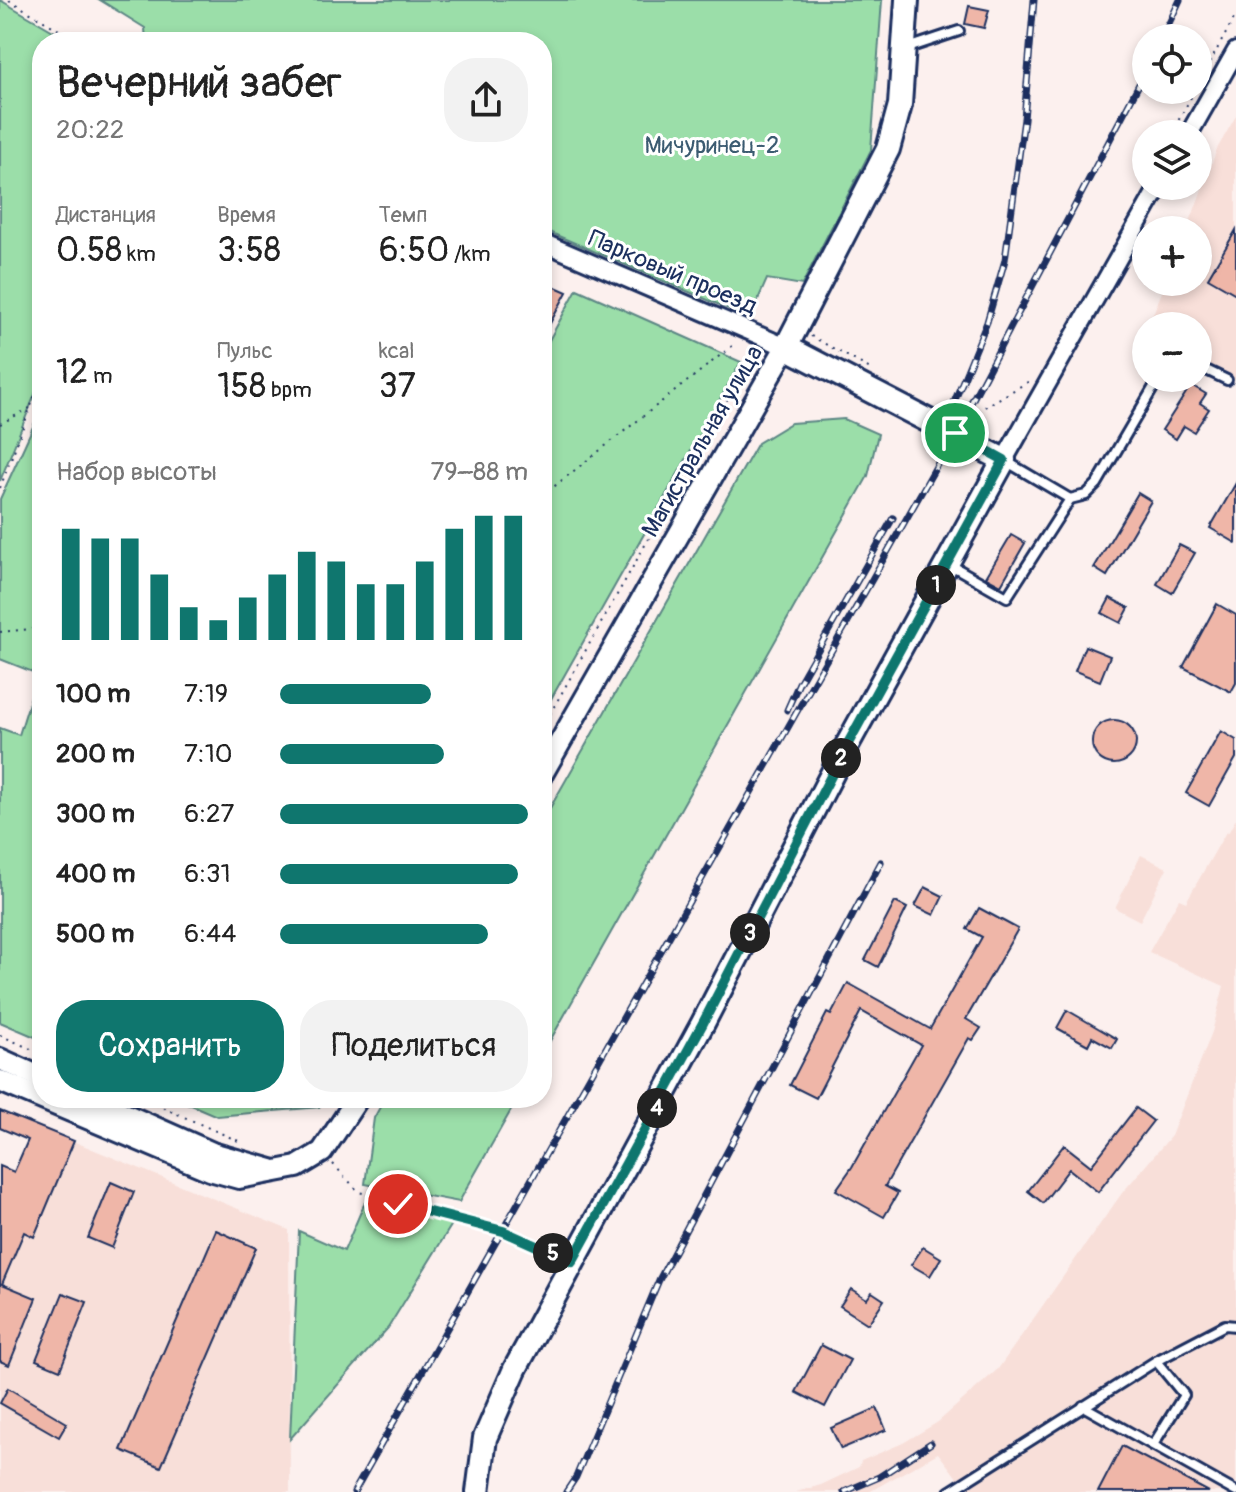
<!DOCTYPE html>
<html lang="ru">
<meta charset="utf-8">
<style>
:root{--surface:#fff;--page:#f2f2f2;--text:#222;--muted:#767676;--accent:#0f766e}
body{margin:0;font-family:Pangolin,sans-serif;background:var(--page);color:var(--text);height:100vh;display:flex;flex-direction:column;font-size:30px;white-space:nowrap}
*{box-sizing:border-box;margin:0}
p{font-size:26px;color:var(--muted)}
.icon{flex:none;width:44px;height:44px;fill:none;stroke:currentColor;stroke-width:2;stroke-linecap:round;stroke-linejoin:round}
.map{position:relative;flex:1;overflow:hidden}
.panel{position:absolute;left:32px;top:32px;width:520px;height:1076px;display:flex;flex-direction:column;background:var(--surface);border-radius:32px;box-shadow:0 4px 12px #0003}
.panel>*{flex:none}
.tools{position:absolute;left:1132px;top:24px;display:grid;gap:16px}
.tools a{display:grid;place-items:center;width:80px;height:80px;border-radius:50%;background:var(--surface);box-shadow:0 4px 12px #0003;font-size:40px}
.pin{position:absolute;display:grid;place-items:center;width:68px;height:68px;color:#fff;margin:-34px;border:4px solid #fff;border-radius:50%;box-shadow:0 2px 8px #0007}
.km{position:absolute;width:40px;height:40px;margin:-20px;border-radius:50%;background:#222;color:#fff;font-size:22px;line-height:40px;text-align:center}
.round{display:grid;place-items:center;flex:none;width:84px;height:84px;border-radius:32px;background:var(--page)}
.headline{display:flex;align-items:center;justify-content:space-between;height:136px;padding:0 24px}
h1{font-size:44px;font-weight:600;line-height:60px}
.stats{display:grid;grid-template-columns:repeat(3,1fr);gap:12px;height:136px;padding:8px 24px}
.stats div{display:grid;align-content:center}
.stats b{font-size:34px;font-weight:600}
.stats small{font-size:22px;font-weight:400}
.stats p{font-size:22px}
.chart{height:224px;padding:16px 24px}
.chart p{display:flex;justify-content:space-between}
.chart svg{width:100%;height:144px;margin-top:8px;stroke:var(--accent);stroke-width:6}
.action{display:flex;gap:16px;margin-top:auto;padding:16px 24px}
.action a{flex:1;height:92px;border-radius:32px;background:var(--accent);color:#fff;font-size:32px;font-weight:600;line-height:92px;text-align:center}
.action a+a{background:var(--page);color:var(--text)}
ul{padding:0 24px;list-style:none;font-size:26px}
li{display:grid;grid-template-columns:128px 96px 1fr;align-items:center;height:60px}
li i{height:20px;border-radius:10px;background:var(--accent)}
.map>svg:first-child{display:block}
.built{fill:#f8dfd9}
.green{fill:#9bdea9;stroke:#5b8684;stroke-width:2}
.building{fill:#efb6a8;stroke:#1b2f5e;stroke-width:2}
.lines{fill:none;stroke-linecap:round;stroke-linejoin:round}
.service-casing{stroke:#1b2f5e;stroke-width:14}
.minor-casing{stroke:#1b2f5e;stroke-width:22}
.tertiary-casing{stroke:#1b2f5e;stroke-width:26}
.secondary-casing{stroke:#1b2f5e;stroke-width:28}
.path{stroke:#1b2f5e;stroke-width:2;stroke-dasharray:2 6;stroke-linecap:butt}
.service{stroke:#fff;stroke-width:8}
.minor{stroke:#fff;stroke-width:16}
.tertiary{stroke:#fff;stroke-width:20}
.secondary{stroke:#fff;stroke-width:22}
.rail-casing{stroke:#1b2f5e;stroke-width:7}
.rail{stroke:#fff;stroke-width:4;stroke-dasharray:12;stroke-linecap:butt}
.route-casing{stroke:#fff;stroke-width:16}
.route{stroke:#0f766e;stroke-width:10}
.labels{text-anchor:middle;stroke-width:6;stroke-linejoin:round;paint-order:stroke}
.park-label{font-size:24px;fill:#3b5b71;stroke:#fff}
.street-label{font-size:24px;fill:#1b2f5e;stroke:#fff}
</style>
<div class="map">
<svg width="1236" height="1492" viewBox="0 0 1236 1492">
<rect width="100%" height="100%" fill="#fcf0ee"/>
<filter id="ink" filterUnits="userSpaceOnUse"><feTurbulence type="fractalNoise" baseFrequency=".0125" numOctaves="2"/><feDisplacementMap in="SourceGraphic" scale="16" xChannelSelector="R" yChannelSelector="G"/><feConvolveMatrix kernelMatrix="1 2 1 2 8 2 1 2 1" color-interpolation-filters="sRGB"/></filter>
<g filter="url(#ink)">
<g class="built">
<polygon points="1236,116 1236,380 1198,359 1198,326 1148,326 1166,282 1198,282 1198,230 1187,230 1217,149"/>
<polygon points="1236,819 1236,1492 968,1492 938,1453 869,1492 796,1492 821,1485 859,1467 861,1461 903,1443 938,1422 998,1369 1122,1193 1171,1136 1212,1032 1224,986 1149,952 1179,899 1186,902 1226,832 1228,833"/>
<polygon points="1141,855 1167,868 1140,921 1115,908"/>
<polygon points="63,1137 289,1230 290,1492 0,1492 0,1253"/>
</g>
<g class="green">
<polygon points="0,0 72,42 42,42 42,377 0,481"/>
<polygon points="100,0 882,0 871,150 802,285 767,279 750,318 542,229 542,42 146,42 145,28"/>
<polygon points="577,289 741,362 542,715 542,353"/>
<polygon points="37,418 42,420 42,1040 0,1022 0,728 19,735 38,674 0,659 0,499"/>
<polygon points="844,419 878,434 868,476 542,1055 542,822 758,443 791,423"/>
<polygon points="175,1098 325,1098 320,1107 217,1116"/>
<polygon points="385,1098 518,1098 459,1202 365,1184 374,1118"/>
<polygon points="365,1202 457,1216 388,1328 290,1439 299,1231 344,1251"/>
</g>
<g class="building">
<polygon points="969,6 989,10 984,28 965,24"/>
<polygon points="1236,230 1236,294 1208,278"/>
<polygon points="542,281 567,292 542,338"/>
<polygon points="1191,385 1206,394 1200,403 1209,409 1194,432 1184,426 1176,439 1162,430"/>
<polygon points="1236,483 1236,543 1210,528"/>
<polygon points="1138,493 1151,501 1107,576 1094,568"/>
<polygon points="1011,535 1025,543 1001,585 986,577"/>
<polygon points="1179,545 1195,553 1172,593 1157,584"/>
<polygon points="1110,598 1129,608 1121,623 1102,613"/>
<polygon points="1217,604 1236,615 1236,683 1231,692 1183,667"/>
<polygon points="1085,646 1110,656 1100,681 1075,671"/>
<circle cx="1114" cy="742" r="22"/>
<polygon points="1221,731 1236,740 1236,758 1209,806 1186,793"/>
<polygon points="925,887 943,896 934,915 915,906"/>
<polygon points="895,902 907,908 878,967 865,960"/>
<polygon points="979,908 1018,929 966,1019 981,1028 973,1040 969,1038 885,1186 898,1193 884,1217 836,1190 852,1167 921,1045 861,1011 816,1098 790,1085 827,1013 831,1015 848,983 930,1029 982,937 967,929"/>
<polygon points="1067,1010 1117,1039 1112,1048 1092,1037 1088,1045 1057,1028"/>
<polygon points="1136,1108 1153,1121 1098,1192 1069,1169 1043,1203 1028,1191 1064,1145 1091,1166"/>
<polygon points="0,1111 74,1141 34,1237 24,1232 2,1284 36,1298 9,1365 0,1361 0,1166 14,1172 28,1140 0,1128"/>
<polygon points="111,1182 134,1192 112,1248 88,1238"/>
<polygon points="216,1230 256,1248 161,1467 121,1450"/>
<polygon points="923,1247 941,1258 930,1276 911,1265"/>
<polygon points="851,1289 867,1299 872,1292 884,1300 868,1324 840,1306"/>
<polygon points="63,1293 87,1302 60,1370 36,1360"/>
<polygon points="821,1345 850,1360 825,1407 796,1392"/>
<polygon points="8,1388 67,1423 59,1437 0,1403"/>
<polygon points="877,1408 886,1430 841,1449 831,1428"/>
<polygon points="1122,1446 1209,1492 1098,1492"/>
</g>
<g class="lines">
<g class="service-casing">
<g id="service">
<polyline points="905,49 959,31"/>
<polyline points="1198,366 1227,380"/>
<polyline points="1004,460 1070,499 1086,495 1097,484 1159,378"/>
<polyline points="949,564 1007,597 1070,499"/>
<polyline points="1083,1406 1236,1492"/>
<polyline points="1153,1445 1184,1395 1156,1361"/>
<polyline points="949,1492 1156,1361 1225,1325 1236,1326"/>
</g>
</g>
<g class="minor-casing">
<g id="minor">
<polyline points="1189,134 1236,51"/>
<polyline points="542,242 786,347"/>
<polyline points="1004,460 1159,186"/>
</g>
</g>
<g class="tertiary-casing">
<g id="tertiary">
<polyline points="542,774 786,347"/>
<polyline points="0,1059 42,1078"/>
<polyline points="0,1081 210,1170 239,1178 297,1167 322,1152 358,1098"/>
<polyline points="88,1098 212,1153 272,1170"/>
</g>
</g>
<g class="secondary-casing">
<polyline id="secondary" points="478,1492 485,1438 515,1369 703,1023 846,747 1004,460 786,347 888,149 900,105 907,0"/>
</g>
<g class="path">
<polyline points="9,0 79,42"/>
<polyline points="1198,84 1236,15"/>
<polyline points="1171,134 1195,90"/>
<polyline points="811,336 872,370"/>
<polyline points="964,419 1031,380"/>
<polyline points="0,424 30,408"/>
<polyline points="0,488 42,377"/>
<polyline points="542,496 736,343"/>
<polyline points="0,632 42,628"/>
<polyline points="542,728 755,350"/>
<polyline points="0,1035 42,1054"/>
<polyline points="141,1098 243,1143"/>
<polyline points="333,1164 359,1192 503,1231 556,1255"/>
</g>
<use href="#service" class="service"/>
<use href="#minor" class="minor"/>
<use href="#tertiary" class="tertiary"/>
<use href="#secondary" class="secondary"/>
<g class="rail-casing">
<g id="rail">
<polyline points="1162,38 1180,0"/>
<polyline points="941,434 987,322 1005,260 1024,119 1034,0"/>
<polyline points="787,710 799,683 893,518"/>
<polyline points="354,1492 955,433 1146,71"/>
<polyline points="566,1492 576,1477 659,1280 881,862"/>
<polyline points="844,1492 879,1477 931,1443"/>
</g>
</g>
<use href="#rail" class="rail"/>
</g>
</g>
<g class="lines" filter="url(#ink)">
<g class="route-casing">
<polyline id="route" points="398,1204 503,1231 572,1262 703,1023 846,747 1004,460 955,433"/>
</g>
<use href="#route" class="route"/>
</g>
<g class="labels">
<g class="park-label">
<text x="712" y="153">Мичуринец-2</text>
</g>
<g class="street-label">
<text transform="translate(673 272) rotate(23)" y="8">Парковый проезд</text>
<text transform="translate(702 441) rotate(-60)" y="8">Магистральная улица</text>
</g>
</g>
</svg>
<div class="tools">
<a><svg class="icon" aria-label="locate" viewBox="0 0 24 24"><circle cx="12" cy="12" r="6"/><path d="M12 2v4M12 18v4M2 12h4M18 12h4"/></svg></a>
<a><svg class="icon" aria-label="layers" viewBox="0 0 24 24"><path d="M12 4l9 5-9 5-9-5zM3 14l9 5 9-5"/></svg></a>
<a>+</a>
<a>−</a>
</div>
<div class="pin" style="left:955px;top:433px;background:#1e9e55"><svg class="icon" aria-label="arrive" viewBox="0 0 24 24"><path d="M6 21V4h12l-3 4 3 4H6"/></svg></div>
<div class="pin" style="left:398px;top:1204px;background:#d93025"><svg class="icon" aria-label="check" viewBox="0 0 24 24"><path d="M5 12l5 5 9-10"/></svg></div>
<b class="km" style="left:936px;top:585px">1</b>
<b class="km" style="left:841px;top:758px">2</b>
<b class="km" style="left:750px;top:933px">3</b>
<b class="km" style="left:657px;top:1108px">4</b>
<b class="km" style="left:553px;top:1253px">5</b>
<section class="panel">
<div class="headline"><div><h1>Вечерний забег</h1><p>20:22</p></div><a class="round"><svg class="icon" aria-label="share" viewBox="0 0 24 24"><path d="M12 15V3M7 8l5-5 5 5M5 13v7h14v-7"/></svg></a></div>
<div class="stats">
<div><p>Дистанция</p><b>0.58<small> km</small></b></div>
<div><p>Время</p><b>3:58</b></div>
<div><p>Темп</p><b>6:50<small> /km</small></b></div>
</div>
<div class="stats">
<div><b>12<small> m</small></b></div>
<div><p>Пульс</p><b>158<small> bpm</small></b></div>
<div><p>kcal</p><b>37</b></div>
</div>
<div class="chart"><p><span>Набор высоты</span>79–88 m</p>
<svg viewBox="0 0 160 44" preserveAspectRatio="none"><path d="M5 44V10M15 44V13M25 44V13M35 44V24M45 44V34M55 44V38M65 44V31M75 44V24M85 44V17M95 44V20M105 44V27M115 44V27M125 44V20M135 44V10M145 44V6M155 44V6"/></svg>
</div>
<ul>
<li><b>100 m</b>7:19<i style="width:61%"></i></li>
<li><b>200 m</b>7:10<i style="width:66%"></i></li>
<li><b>300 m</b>6:27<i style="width:100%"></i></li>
<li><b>400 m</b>6:31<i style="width:96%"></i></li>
<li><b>500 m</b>6:44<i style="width:84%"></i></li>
</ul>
<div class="action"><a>Сохранить</a><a>Поделиться</a></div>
</section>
</div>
